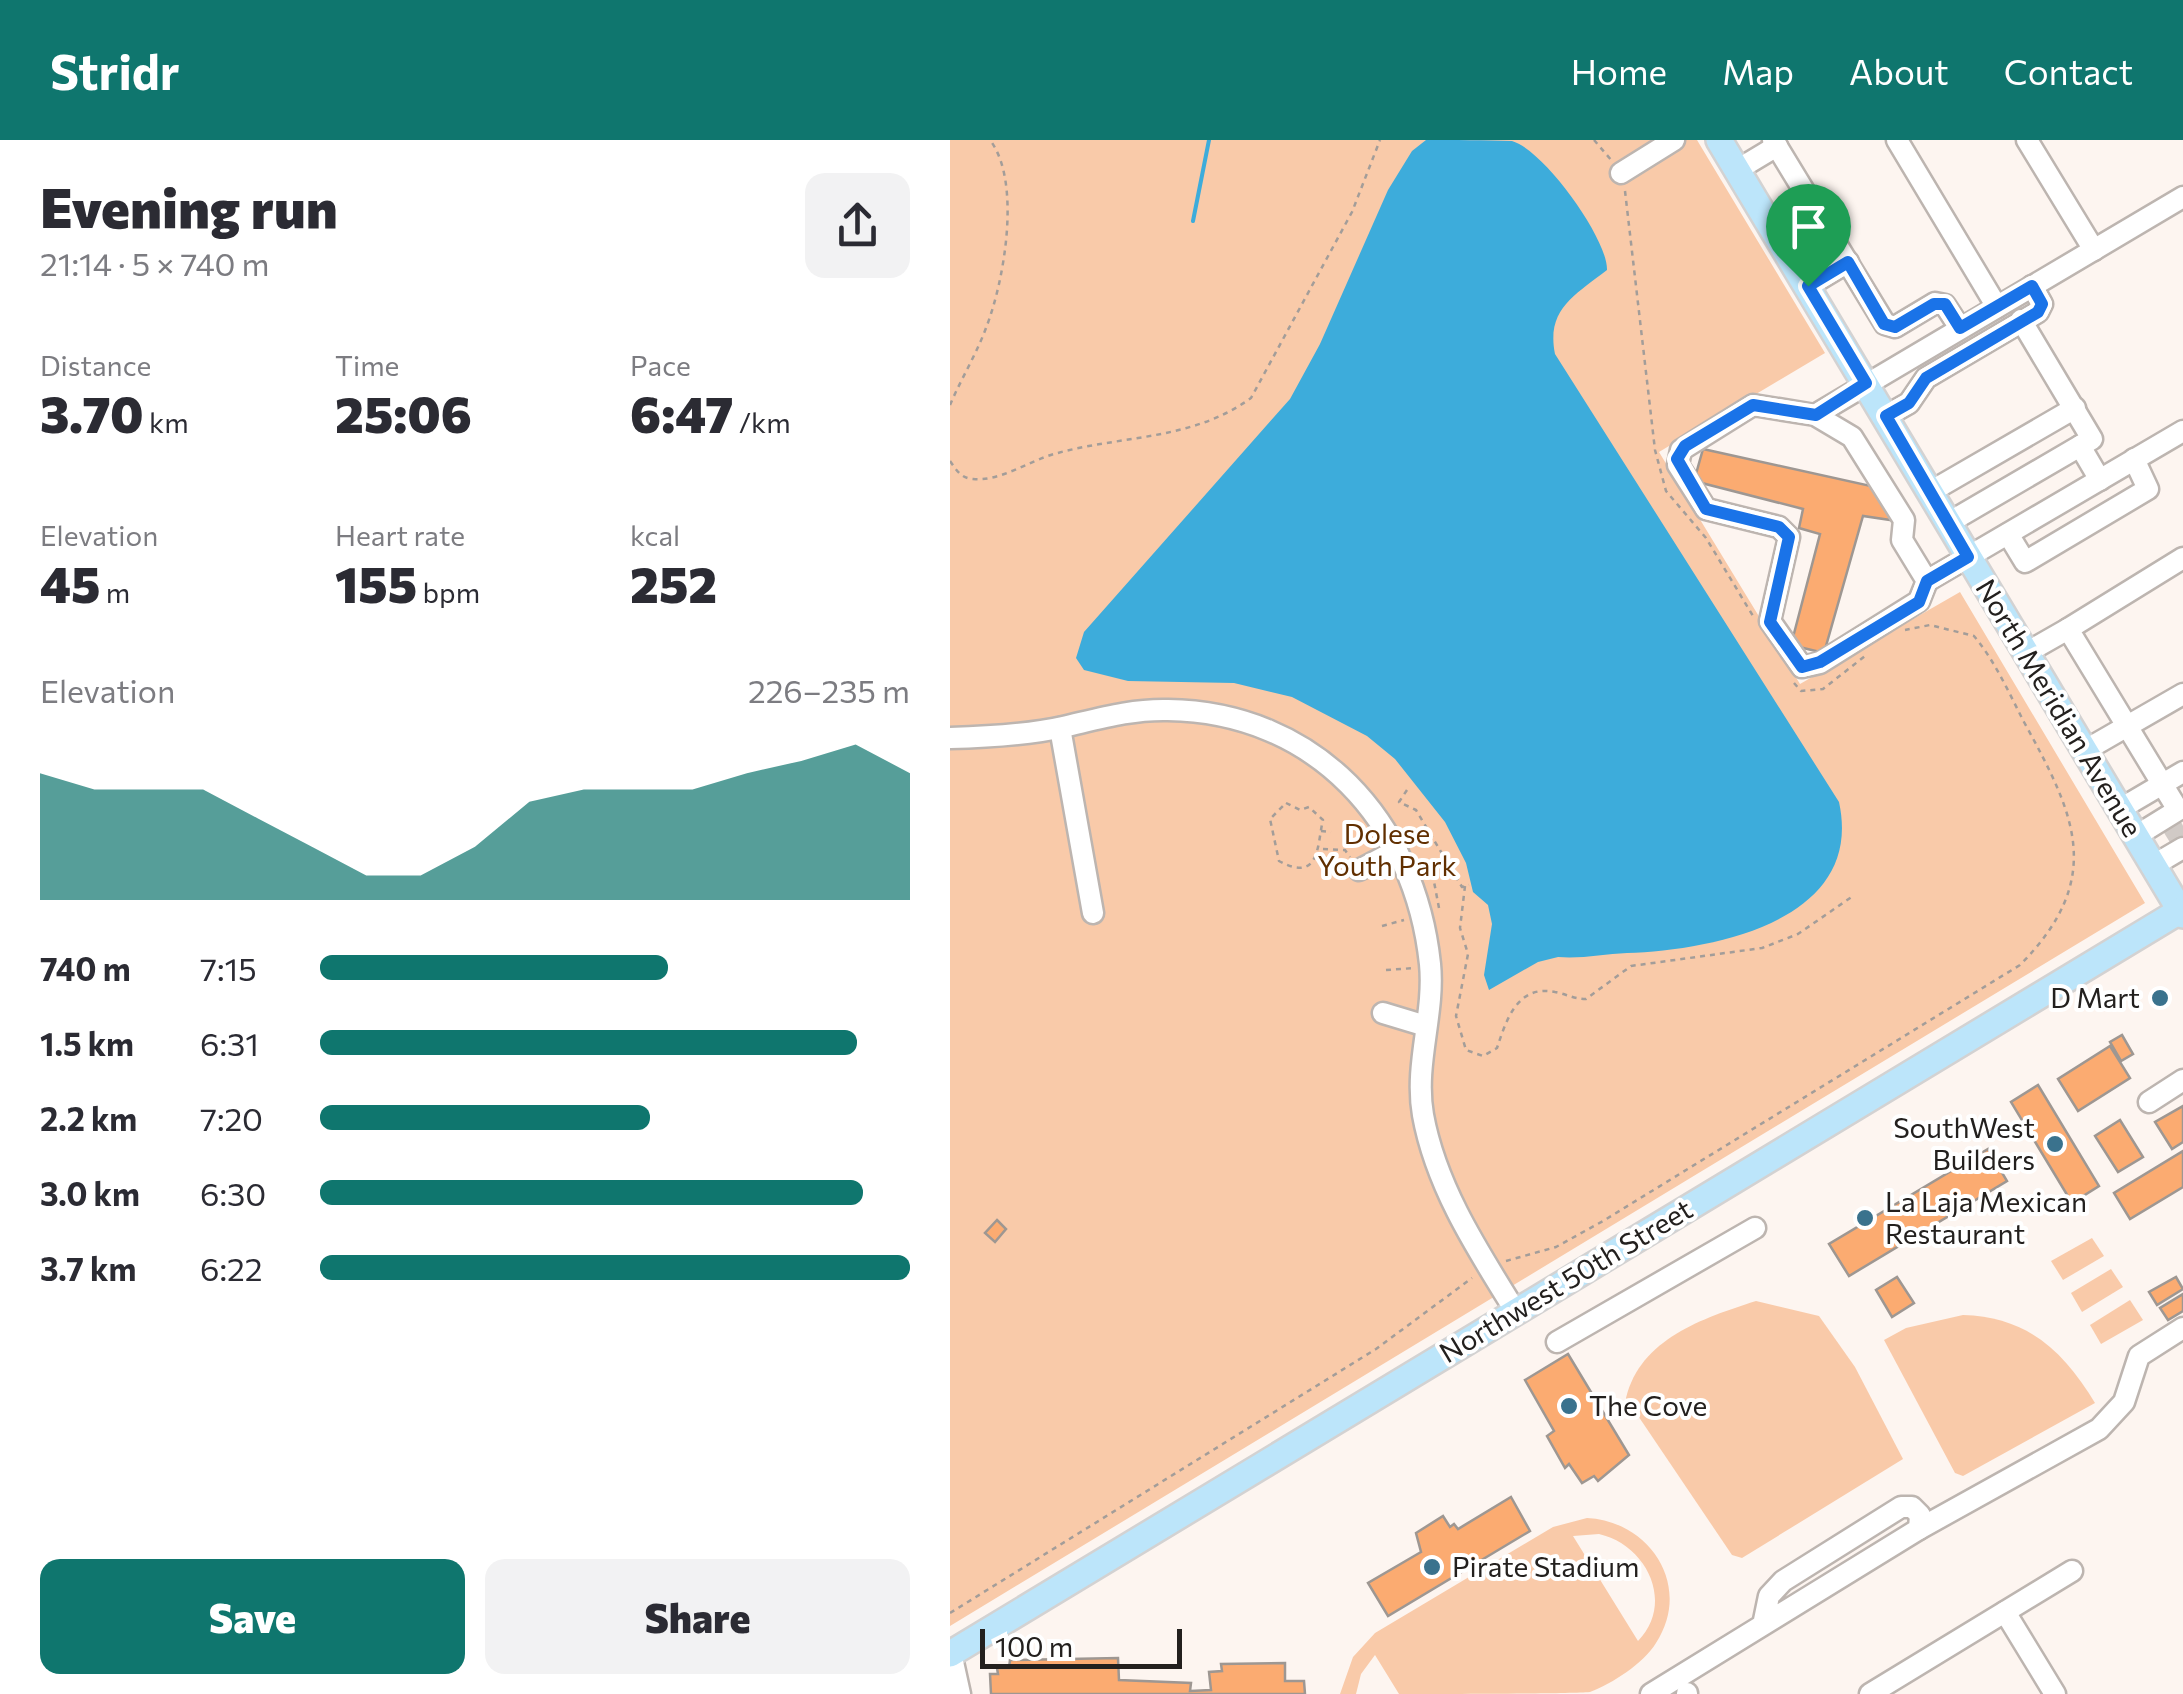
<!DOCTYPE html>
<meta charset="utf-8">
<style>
:root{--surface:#fff;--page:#f2f2f3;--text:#2b2b33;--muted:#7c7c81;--accent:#0f766e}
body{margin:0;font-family:Commissioner,sans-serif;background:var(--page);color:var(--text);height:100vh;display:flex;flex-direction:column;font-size:38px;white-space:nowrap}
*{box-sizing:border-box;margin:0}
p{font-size:32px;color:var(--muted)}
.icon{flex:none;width:55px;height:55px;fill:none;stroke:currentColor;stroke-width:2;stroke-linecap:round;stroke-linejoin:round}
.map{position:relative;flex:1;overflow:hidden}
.details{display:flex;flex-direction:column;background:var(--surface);width:950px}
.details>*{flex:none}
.scale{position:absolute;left:30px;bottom:25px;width:202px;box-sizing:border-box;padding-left:10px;border:5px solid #23201e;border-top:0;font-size:28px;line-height:35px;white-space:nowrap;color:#23201e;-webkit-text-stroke:8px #fff;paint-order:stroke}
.pin{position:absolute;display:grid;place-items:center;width:85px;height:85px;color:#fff;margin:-102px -42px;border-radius:50% 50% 50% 0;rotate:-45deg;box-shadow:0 0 10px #0007}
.pin .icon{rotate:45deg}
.round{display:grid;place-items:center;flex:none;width:105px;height:105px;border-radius:20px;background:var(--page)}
.head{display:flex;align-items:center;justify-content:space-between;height:170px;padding:0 40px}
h1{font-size:55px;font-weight:800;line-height:75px}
.stats{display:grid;grid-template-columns:repeat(3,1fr);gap:15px;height:170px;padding:10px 40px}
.stats div{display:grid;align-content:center}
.stats b{font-size:50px;font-weight:800}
.stats small{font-size:28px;font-weight:400}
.stats p{font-size:28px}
.chart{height:280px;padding:20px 40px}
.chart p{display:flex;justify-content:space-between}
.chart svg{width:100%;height:180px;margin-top:10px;fill:var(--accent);opacity:.7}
.cta{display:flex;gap:20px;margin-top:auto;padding:20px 40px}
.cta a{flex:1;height:115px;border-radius:20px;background:var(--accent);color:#fff;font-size:40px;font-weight:800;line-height:115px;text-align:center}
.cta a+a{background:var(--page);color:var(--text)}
ul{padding:0 40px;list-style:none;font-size:32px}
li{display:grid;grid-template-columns:160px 120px 1fr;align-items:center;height:75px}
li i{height:25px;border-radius:12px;background:var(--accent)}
header{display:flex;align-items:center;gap:60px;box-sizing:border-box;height:140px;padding:0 50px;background:var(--accent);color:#fff}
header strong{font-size:48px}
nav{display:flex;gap:55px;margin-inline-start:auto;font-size:35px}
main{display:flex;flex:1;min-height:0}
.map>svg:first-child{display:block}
.green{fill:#f9caa9;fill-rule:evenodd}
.water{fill:#3dacdb}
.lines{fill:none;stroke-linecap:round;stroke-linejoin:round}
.stream{stroke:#3dacdb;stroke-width:4}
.building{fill:#fbab71;stroke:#9e9792;stroke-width:2.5}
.minor-tunnel{stroke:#d1cac6;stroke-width:20;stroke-dasharray:20 10;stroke-linecap:butt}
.minor-casing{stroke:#bdb5b0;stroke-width:25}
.major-casing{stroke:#d3d2d2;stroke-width:30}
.path{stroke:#a39d99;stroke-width:2.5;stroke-dasharray:5 5;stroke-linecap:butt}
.minor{stroke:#fff;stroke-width:20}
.major{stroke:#bce5fa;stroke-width:25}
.route-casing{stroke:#fff;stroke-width:20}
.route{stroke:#1a73e8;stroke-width:12}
.poi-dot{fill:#3a728d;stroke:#fff;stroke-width:4}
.labels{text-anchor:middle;stroke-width:8;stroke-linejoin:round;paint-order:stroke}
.street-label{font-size:28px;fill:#23201e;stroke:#fff}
.park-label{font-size:28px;fill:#612f00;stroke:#fff}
.poi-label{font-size:28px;fill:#23201e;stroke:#fff;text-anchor:start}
</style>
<header>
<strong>Stridr</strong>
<nav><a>Home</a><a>Map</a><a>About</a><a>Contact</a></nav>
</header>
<main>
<section class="details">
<div class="head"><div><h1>Evening run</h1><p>21:14 · 5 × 740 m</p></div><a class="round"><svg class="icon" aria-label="share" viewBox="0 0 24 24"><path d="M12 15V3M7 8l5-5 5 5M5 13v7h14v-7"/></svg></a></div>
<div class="stats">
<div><p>Distance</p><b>3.70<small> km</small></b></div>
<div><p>Time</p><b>25:06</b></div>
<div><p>Pace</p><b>6:47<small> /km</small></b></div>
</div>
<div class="stats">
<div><p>Elevation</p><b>45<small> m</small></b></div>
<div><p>Heart rate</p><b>155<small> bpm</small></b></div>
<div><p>kcal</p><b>252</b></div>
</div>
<div class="chart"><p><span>Elevation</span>226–235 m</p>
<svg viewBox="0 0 160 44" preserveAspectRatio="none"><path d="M0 44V13L10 17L20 17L30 17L40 24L50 31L60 38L70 38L80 31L90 20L100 17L110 17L120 17L130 13L140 10L150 6L160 13V44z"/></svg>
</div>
<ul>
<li><b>740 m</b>7:15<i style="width:59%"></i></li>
<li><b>1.5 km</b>6:31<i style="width:91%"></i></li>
<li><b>2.2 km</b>7:20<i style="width:56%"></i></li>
<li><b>3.0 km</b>6:30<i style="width:92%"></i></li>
<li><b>3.7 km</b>6:22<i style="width:100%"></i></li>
</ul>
<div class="cta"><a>Save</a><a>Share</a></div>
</section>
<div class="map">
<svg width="1233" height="1554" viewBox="0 0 1233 1554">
<rect width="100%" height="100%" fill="#fdf5f0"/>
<g class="green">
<polygon points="0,0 747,0 875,213 709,312 850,544 1010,452 1195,763 0,1486"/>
<polygon points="1142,1098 1154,1116 1113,1140 1101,1121"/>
<polygon points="1161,1129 1173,1147 1132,1172 1121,1153"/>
<polygon points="1180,1160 1193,1180 1151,1204 1140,1185"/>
<path d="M 806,1161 L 869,1176 L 905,1227 L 953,1319 L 792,1418 L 782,1415 L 676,1258 C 690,1199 753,1178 806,1161 Z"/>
<path d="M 1013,1175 C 1077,1177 1113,1210 1145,1263 L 1013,1336 L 1005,1333 L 934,1200 L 956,1188 Z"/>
<path d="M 637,1378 C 700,1381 743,1446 706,1503 C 693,1524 663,1543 640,1552 C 617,1554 483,1554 449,1554 L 425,1515 L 411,1534 L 406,1554 L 390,1554 L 403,1517 L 425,1493 L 603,1387 ZM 649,1394 C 697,1405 725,1463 688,1501 L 623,1396 Z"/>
</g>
<path class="water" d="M 476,0 C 502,0 538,0 562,1 C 594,10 658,99 657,130 C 625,155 596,169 605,214 L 889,662 C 915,781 763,810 677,813 C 654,814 631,819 608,817 L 588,822 L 539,850 L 534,835 L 542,784 L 538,765 L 523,752 L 516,723 L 495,682 L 445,619 L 417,596 L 342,557 L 284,543 L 178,541 L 134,530 L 126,518 L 134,492 L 340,259 L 370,204 L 438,50 L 462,11 Z"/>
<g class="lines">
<polyline class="stream" points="243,81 259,0"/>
</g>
<g class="building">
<polygon points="753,309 921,346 947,381 913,376 874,513 841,505 870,394 849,388 853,369 744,341"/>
<polygon points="1172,895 1183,914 1171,921 1160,902"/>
<polygon points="1160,906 1180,938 1128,971 1108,939"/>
<polygon points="1088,945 1149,1046 1122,1063 1061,962"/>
<polygon points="1233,966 1233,1002 1222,1009 1205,982"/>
<polygon points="1170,980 1193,1017 1168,1032 1145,996"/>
<polygon points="1038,1009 1057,1041 899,1136 879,1104"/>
<polygon points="1233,1011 1233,1047 1180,1079 1164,1053"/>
<polygon points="47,1080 56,1089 45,1102 35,1093"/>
<polygon points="947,1137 964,1163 942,1177 926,1150"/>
<polygon points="1226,1137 1233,1149 1207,1165 1199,1152"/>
<polygon points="1233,1154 1233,1171 1218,1180 1210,1168"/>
<polygon points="618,1214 679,1315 648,1341 644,1336 632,1343 619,1324 615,1328 597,1296 604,1291 575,1240"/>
<polygon points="561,1357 580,1391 438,1476 418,1443 471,1412 466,1393 493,1376 500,1387 504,1384 508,1389"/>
<polygon points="168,1518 169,1540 241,1543 240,1551 261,1550 259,1532 272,1531 271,1524 335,1523 335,1541 354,1541 355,1554 41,1554 40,1534 48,1534 47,1528 59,1528 60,1520"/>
</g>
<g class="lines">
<polyline class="minor-tunnel" points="1221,685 1229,698"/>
<g class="minor-casing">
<g id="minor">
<polyline points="823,0 935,184 945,187 985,163 995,165 1010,188"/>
<polyline points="947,0 1047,167"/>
<polyline points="1077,0 1144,110"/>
<polyline points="787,30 827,6"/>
<polyline points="671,33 724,0"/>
<polyline points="858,146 898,122"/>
<polyline points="865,275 902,297 954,380 952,400 977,441 969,461 870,523 852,527 820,481 839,397 829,387 756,369 728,325 731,310 803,265 865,275 1233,57"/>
<polyline points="936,276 959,263 976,238 1088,172 1092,164 1082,146"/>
<polyline points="1130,306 1150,340"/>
<polyline points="980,352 1125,268"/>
<polyline points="998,383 1142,299 1071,180"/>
<polyline points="1058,394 1075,422 1198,349 1184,319"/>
<polyline points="977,441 1233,291"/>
<polyline points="1076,513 1118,489"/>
<polyline points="110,588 143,773"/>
<path d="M 0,598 C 37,597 77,595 113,587 C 148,579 181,569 218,570 C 365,572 465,681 480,824 C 485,874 464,924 473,975 C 486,1047 528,1111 566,1172"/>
<polyline points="1134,611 1233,554"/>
<polyline points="1170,669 1233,632"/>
<polyline points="1186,696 1228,670 1118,489 1233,418"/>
<polyline points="1204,725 1233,708"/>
<polyline points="409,730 447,710"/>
<polyline points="433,873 476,886"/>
<polyline points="1199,962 1233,940"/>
<polyline points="607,1202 805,1088"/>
<polyline points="969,1389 1149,1289 1174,1262 1189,1216 1233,1188"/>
<polyline points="1055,1472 1105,1554"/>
<polyline points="1,1513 10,1554"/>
<polyline points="737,1553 737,1554"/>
<polyline points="701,1554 969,1389 970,1375 962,1367 951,1367 833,1441 819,1456 813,1485"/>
<polyline points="920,1554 1122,1431"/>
</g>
</g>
<g class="major-casing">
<g id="major">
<polyline points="769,0 1233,775"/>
<polyline points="0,1514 1233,769"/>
</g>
</g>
<g class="path">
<polyline points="644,0 662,21"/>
<polyline points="675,51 705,310 716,351 756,398 803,476"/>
<path d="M 0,265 C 11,239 26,215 36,188 C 54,142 72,42 40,0"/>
<path d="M 0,321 C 7,331 11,338 23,339 C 49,342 79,321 104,314 C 171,295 242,301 301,258 L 402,72 L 430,0"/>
<polyline points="844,543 851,551 873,549 915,516"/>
<polyline points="457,650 449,662 466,670 512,747 519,745"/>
<path d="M 336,663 L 350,670 L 359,667 L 373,680 C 367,703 371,744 329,721 L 320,679 Z"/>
<polyline points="371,691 381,692"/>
<polyline points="373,709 395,710 400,717"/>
<path d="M 515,746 L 510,788 L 518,814 L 506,876 L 516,910 L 533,916 L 547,908 C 556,881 567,844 605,852 C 616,854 624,859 636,859 L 681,826 L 812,808 L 848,794 L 903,756"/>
<polyline points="489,768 481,726 502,712"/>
<polyline points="432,786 454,780"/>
<polyline points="436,830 465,828"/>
<path d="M 556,1121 L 606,1107 L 653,1081 L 1070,825 C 1156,738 1125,675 1074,582 C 1059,553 1045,521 1024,496 L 980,485 L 955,490"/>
<polyline points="0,1473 426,1209 522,1138"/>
</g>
<use href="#minor" class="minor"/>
<use href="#major" class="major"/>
</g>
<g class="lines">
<g class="route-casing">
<polygon id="route" points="898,122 934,184 945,187 984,164 995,164 1010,188 1082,146 1092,164 1088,172 976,238 959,263 936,276 1018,417 977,441 969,462 870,522 852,527 820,482 839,397 829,387 756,369 727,319 735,306 803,265 866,275 916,243 858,146"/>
</g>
<use href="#route" class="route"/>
</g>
<g class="poi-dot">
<circle cx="1210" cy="858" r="10"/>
<circle cx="1105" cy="1004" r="10"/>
<circle cx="915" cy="1078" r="10"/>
<circle cx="619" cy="1266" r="10"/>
<circle cx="482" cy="1427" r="10"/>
</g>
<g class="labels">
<g class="street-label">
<text transform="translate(1109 568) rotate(59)" y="10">North Meridian Avenue</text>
<text transform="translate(616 1141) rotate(-31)" y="10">Northwest 50th Street</text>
</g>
<g class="park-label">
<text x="437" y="704">Dolese<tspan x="437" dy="32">Youth Park</tspan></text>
</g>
<g class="poi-label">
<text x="1190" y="868" text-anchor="end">D Mart</text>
<text x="1085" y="998" text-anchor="end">SouthWest<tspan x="1085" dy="32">Builders</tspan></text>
<text x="935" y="1072">La Laja Mexican<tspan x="935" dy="32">Restaurant</tspan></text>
<text x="639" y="1276">The Cove</text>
<text x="502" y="1437">Pirate Stadium</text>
</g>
</g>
</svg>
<div class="scale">100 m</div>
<div class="pin" style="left:858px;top:146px;background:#1e9e55"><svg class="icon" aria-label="arrive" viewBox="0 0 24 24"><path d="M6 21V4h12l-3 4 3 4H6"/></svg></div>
</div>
</main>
